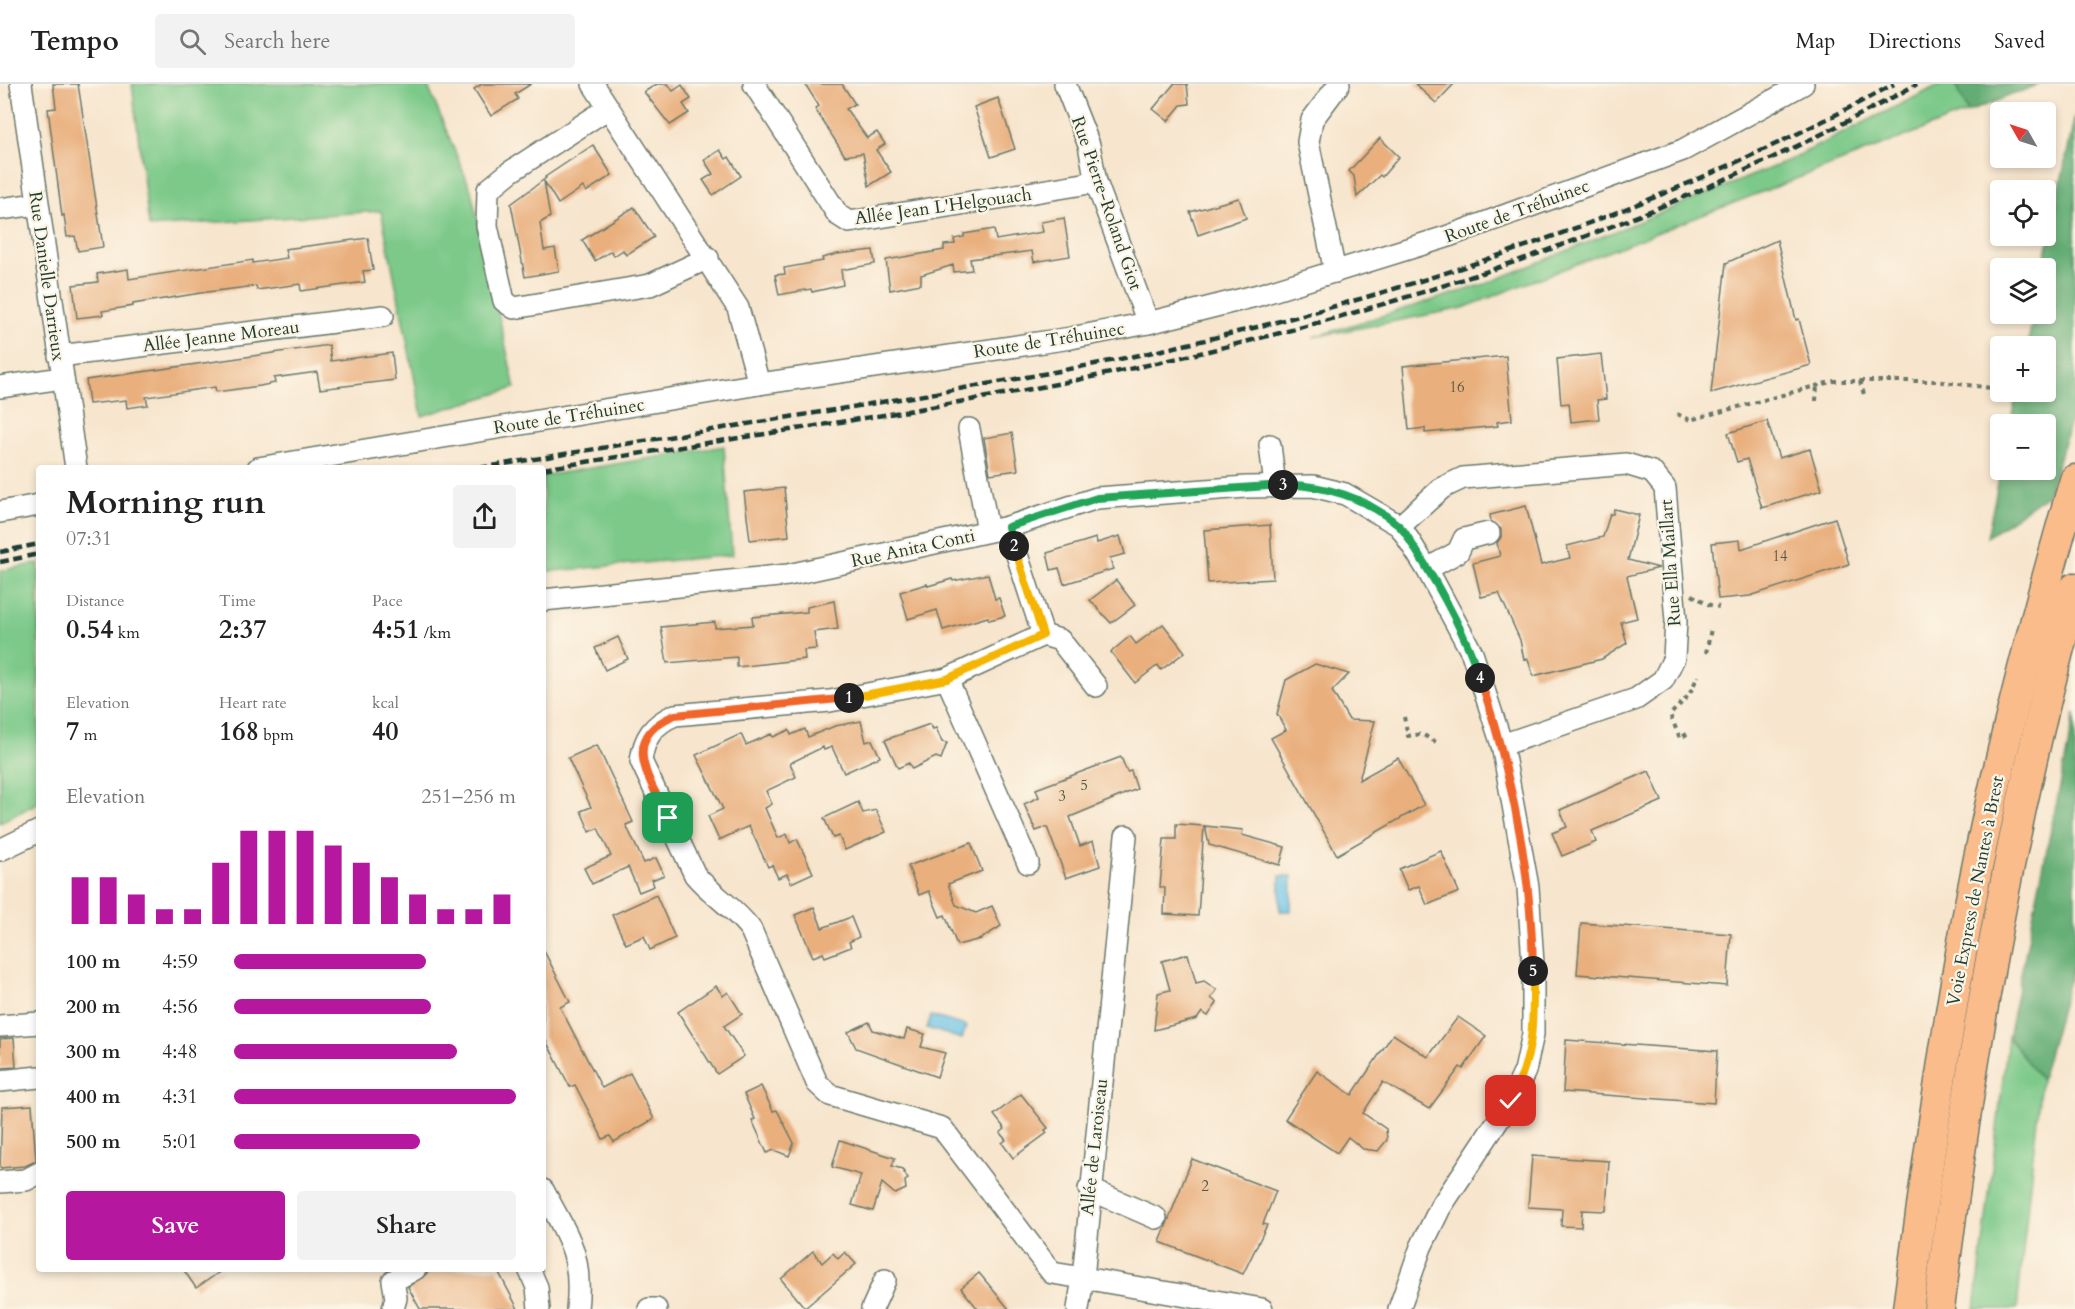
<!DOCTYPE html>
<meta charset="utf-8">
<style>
:root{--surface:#fff;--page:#f2f2f2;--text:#222;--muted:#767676;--line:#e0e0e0;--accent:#b5179e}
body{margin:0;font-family:Cardo,serif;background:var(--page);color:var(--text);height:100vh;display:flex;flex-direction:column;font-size:22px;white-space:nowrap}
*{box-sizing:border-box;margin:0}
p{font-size:20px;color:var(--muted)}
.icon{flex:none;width:33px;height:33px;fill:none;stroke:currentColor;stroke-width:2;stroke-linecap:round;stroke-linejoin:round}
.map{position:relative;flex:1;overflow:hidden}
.panel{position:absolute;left:36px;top:381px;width:510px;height:807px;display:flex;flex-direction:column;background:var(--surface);border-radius:6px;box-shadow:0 3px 9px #0003}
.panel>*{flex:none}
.needle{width:39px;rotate:309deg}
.tools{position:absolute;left:1990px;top:18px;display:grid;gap:12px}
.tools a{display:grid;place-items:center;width:66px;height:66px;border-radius:6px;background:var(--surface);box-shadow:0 3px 9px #0003;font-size:30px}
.pin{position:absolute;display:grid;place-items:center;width:51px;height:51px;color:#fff;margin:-26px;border-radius:12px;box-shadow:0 3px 9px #0006}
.km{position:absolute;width:30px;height:30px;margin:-15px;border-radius:50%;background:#222;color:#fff;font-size:16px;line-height:30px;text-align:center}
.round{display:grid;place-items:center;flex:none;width:63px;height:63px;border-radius:6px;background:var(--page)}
.headline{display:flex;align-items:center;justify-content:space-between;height:102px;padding:0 30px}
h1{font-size:33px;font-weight:600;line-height:45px}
.stats{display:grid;grid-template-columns:repeat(3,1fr);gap:9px;height:102px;padding:6px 30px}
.stats div{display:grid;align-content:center}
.stats b{font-size:26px;font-weight:600}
.stats small{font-size:16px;font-weight:400}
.stats p{font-size:16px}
.chart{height:168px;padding:12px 30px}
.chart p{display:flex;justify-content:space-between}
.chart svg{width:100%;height:108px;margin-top:6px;stroke:var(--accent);stroke-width:6}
.button{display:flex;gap:12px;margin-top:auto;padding:12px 30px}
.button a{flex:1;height:69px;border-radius:6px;background:var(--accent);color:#fff;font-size:24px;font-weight:600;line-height:69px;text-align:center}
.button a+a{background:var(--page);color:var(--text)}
ul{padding:0 30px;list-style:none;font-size:20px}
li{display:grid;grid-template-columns:96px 72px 1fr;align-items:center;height:45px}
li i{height:15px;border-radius:8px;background:var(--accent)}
header{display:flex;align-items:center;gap:36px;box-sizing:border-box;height:84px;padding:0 30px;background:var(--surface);border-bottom:2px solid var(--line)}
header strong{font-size:28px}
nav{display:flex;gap:33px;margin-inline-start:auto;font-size:21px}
.search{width:420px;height:54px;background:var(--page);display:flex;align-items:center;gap:15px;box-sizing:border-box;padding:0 21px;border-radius:6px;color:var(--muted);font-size:22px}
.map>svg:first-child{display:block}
.green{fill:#7bc989;stroke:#4d835e;stroke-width:1.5}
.forest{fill:#64ad75;stroke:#427554;stroke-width:1.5}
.water{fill:#6bc3e8;stroke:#45808e;stroke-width:1.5}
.building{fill:#e9af7d}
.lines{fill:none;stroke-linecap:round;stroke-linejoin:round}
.minor-casing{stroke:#6b786a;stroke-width:24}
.highway-casing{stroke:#6b786a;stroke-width:33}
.path{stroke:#6b786a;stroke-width:4;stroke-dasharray:4.5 4.5;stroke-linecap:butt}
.minor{stroke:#fff;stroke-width:21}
.highway{stroke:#fabc8b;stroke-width:30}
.rail{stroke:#1f3d34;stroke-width:4.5;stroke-dasharray:9 4.5;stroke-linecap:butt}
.split-1-casing{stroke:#fff;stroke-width:12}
.split-2-casing{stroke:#fff;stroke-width:12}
.split-3-casing{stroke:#fff;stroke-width:12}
.split-4-casing{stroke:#fff;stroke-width:12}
.split-5-casing{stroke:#fff;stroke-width:12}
.split-6-casing{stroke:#fff;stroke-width:12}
.split-1{stroke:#f0652b;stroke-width:8}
.split-2{stroke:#f5b400;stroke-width:8}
.split-3{stroke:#22a559;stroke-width:8}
.split-4{stroke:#22a559;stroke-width:8}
.split-5{stroke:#f0652b;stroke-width:8}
.split-6{stroke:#f5b400;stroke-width:8}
.labels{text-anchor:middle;stroke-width:4.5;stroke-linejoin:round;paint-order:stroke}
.number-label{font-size:15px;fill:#525a46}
.street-label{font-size:18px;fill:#1f3d34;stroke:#fcf5e5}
</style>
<header>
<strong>Tempo</strong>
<div class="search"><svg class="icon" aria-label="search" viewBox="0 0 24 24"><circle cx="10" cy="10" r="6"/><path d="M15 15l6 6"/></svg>Search here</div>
<nav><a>Map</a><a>Directions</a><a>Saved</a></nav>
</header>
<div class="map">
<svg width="2075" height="1225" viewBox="0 0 2075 1225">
<rect width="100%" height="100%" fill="#fcf5e5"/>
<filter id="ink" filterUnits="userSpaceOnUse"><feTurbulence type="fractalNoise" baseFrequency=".0167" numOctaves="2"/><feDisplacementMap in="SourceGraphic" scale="12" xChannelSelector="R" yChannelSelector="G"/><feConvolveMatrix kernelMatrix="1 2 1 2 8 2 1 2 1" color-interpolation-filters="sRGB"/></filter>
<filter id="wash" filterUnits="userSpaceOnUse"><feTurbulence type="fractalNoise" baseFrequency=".008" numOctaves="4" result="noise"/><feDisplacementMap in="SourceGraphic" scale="24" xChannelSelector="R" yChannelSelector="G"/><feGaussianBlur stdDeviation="1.35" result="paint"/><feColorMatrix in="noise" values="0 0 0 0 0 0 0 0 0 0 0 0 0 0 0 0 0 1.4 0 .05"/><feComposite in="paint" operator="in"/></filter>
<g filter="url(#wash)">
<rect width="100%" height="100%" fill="#f7e5cd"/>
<g class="green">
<polygon points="132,0 427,0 471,106 515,304 422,332 381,127 149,143"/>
<polygon points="1941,0 1956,0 1968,28 1463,224 1313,253 1485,200 1783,79"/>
<polygon points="724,362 732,471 543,488 543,392"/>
<polygon points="39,479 39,718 0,739 0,487"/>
<polygon points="2008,953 2041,996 2017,1225 1975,1225"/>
</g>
<g class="forest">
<polygon points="1956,0 2040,0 1968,28"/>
<polygon points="2075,31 2075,322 2048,410 1987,453 2001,385 2046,386 2046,340 2010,340 2017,308 2046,308 2046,262 2027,262 2034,230 2046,230 2046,184 2043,184"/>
<polygon points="2075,629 2075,875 2041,996 2008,953"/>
</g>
<g class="water">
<polygon points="1280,792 1292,792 1291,827 1280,827"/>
<polygon points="931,932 966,942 962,955 927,944"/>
</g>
<g id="blocks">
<g class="building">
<polygon points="53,0 78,0 103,163 78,167 75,152 67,153 64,131 62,132 48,25 56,24"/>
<polygon points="482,0 531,0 515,10 518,15 491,32 474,5"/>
<polygon points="657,0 668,0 673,7 682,1 691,15 683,20 689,29 670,41 644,8"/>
<polygon points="805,0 842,0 855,20 846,25 867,54 877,48 885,60 876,66 891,88 869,102 863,69 845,72 815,25 819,22"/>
<polygon points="1174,0 1187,0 1189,20 1181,21 1168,37 1153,25"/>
<polygon points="1415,0 1454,0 1436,19"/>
<polygon points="998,14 1015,65 991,73 974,23"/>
<polygon points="1380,54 1399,73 1382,93 1380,91 1357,113 1354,92 1349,87"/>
<polygon points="593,61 612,91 586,108 583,103 558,120 544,97 550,133 540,139 544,166 555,164 559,187 525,193 511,120 546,94 545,93"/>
<polygon points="720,66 726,75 729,73 741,92 713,111 703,96 713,90 704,76"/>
<polygon points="1239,114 1246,134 1198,151 1190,128"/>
<polygon points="634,123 654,153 626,171 623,166 614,172 611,167 595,177 582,156"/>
<polygon points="1064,134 1070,172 1034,178 1032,167 970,175 972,186 954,188 953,181 921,191 921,200 890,206 886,176 944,166 944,161 955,160 954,155 964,153 964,150 994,145 996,156 1043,148 1041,138"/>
<polygon points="368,154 373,186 363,187 365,198 301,207 300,200 257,206 256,202 207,208 133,220 133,222 102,227 103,231 77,234 73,201 98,198 97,190 128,185 129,195 253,176 253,179 287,174 285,165"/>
<polygon points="1777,156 1796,236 1799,235 1811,281 1711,309 1726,179"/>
<polygon points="873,166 875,180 841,186 843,201 812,208 811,205 779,211 775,191 785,190 784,184 823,177 822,174 837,170"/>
<polygon points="329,261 331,277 392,269 395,296 320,305 317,288 274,294 275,299 260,302 216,308 215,303 146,313 148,321 127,324 126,316 89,320 86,296"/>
<polygon points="1601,270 1606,315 1597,316 1599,335 1571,338 1569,319 1561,320 1557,275"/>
<polygon points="1506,272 1512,336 1497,338 1498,342 1425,349 1425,344 1409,346 1403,282"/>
<polygon points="1767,337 1779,374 1810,365 1822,406 1762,424 1747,375 1737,378 1728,349"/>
<polygon points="1012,349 1018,386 990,390 984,354"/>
<polygon points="784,404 789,452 750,456 744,408"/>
<polygon points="1526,422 1541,481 1570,474 1567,462 1603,453 1610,430 1613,430 1614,425 1639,431 1628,476 1659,484 1627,492 1637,534 1621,538 1627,559 1602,575 1533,592 1528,575 1524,576 1520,556 1499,509 1481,513 1473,479 1500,472 1497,459 1501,453 1501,445 1491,437 1490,431"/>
<polygon points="1835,434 1849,480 1750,512 1718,515 1712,459 1740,456 1741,465"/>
<polygon points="1270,441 1273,495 1208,499 1204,446"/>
<polygon points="1120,452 1125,470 1110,474 1113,485 1064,500 1059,484 1051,486 1047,469 1096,454 1097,459"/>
<polygon points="988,490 995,515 999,514 1005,532 989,536 988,533 943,546 937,526 908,535 900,508 927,500 928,502 952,495 953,497"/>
<polygon points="1116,496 1135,521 1111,539 1090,516"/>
<polygon points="834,517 838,545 814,548 816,565 804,566 805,575 737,583 737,573 667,579 661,543 715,538 715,544 753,541 752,533 807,528 807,523"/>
<polygon points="1163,540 1185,568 1161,586 1158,581 1135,599 1111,568 1130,552 1136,560"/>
<polygon points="618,553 628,575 605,586 595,564"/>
<polygon points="1315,580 1349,590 1332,607 1349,636 1375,637 1359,696 1398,674 1424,721 1337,771 1271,654 1286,646 1277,630 1286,596"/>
<polygon points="861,637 866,658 872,656 880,673 844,689 832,663 824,666 823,663 790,679 796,693 766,707 772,720 765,724 778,754 787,750 790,759 797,755 813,789 791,799 787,790 778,794 772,781 768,783 749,742 719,756 708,732 723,725 696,671 741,650 746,661 771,650 773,653 789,646 791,651 805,645 808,653 835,642"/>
<polygon points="930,640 933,645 936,644 942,658 947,659 941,675 936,673 912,685 909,679 898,684 885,656"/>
<polygon points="597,661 633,738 626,741 644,779 656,774 664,791 652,796 654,802 639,808 628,783 592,800 584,784 611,772 598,744 590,748 581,727 591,723 568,674"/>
<polygon points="1121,673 1127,688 1131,687 1137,705 1070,733 1080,762 1093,757 1100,782 1066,794 1047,743 1036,747 1024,720 1039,713 1036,705"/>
<polygon points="1649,687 1662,717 1592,747 1596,758 1562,772 1552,749 1567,743 1560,726"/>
<polygon points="858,718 863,729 876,726 886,748 845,766 839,752 833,754 824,734"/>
<polygon points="1176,740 1204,742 1198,832 1164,830 1165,804 1160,803 1164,755 1176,755"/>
<polygon points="1205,742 1243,746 1242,751 1285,763 1280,781 1209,761"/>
<polygon points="971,759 982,787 948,800 956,821 976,829 992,822 1001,842 981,855 957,861 945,831 940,833 929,807 919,811 908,782"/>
<polygon points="1441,767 1459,808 1427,821 1419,802 1408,806 1399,785"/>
<polygon points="656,811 675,854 650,866 644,852 626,860 612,831"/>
<polygon points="814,823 822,844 851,833 859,853 849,858 851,863 825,873 823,869 813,873 795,831"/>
<polygon points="1581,839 1731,850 1727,902 1577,890"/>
<polygon points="543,865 570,918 560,923 602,1004 630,989 654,1035 614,1058 610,1052 603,1055 575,1001 570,1003 543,951"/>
<polygon points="1188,870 1196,899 1204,897 1217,906 1211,914 1217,919 1208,932 1202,928 1197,935 1154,946 1158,909 1170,906 1162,877"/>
<polygon points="716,902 723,912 728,908 742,930 724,942 744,972 717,990 678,928"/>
<polygon points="1458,933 1486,952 1463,985 1460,983 1429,1025 1383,998 1363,1029 1386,1045 1387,1056 1378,1067 1363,1065 1348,1053 1337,1069 1285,1035 1317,987 1352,1011 1393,950 1428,973"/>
<polygon points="869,938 873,946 904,955 907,945 925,950 921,963 945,969 937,993 856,964 848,948"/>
<polygon points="14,954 16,983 0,984 0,955"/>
<polygon points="1566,956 1717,967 1714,1019 1563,1008"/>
<polygon points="761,1002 773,1027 777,1026 794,1059 789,1072 774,1066 767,1069 752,1036 755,1035 744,1010"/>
<polygon points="1021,1010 1048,1044 1045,1046 1047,1049 1013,1074 1002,1059 1006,1056 1000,1049 1005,1045 994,1031"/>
<polygon points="32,1021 36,1077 25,1082 0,1084 2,1023"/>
<polygon points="840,1056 895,1074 892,1082 902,1085 908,1095 905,1097 906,1105 895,1110 882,1099 873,1127 852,1121 861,1091 832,1083"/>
<polygon points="1532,1072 1609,1077 1606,1127 1582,1126 1581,1143 1561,1142 1562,1125 1528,1123"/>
<polygon points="1192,1075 1276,1107 1263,1140 1267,1141 1243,1190 1160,1158"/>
<polygon points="813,1167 822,1179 833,1169 838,1175 845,1168 856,1180 805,1224 781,1195"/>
<polygon points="183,1185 224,1185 196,1204"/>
<polygon points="433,1185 497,1185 518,1225 420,1225 408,1203"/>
<polygon points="979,1189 1009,1225 978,1225 961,1204"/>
</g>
</g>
</g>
<g filter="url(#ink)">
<use href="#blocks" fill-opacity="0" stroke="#6b786a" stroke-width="1.5"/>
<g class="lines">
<g class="minor-casing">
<g id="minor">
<polyline points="21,0 76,384"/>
<polyline points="593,0 738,224 759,300"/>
<polyline points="754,0 838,131 849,138 1096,98"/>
<polyline points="1065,0 1089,61 1096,98 1148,239"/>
<polyline points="607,25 510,88 488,106 487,142 504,217 514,224 650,201 708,174"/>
<polyline points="0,125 37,120"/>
<polyline points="1335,188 1308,58 1312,36 1339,0"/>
<polyline points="59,272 383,232"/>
<polyline points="0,303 62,294"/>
<polyline points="969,345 988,447"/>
<polyline points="1270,361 1275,402"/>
<polyline points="258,384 759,300 1071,254 1148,239 1259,211 1446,153 1683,66 1803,0"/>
<polyline points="0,428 39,421"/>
<polyline points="1400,442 1442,404 1463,394 1626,380 1652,388 1665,404 1676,537 1674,574 1663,596 1636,615 1502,661"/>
<polyline points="1008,443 1043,551"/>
<polyline points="1427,485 1458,468 1464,455 1489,449"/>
<polyline points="543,516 788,491 1008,443 1097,414 1246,403 1313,402 1345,410 1400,442 1427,485 1472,569 1502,661 1528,803 1533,880 1533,950 1525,987 1511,1017 1440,1124 1421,1163 1399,1225"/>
<polyline points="947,595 1028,779"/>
<polyline points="1126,752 1083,1194 1262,1225"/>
<polyline points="0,766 39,747"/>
<polyline points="0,942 39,939"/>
<polyline points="0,997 39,993"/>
<polyline points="0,1098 26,1096 39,1089"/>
<polyline points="1089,1105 1156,1134"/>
<path d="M 543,1106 C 568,1153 583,1170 577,1225"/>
<polyline points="529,1185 537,1203 539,1225"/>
<polyline points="393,1225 396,1214 393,1197 415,1185"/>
<polyline points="649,1225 656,1225"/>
<polyline points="872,1225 885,1196"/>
<path d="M 1078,1225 L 1083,1194 L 1052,1189 L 942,1044 L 830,1011 L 817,999 L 751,846 C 735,824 712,811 695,791 L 641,677 C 644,654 653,640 675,631 L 830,617 L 947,595 L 1043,551 L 1060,556 L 1096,602"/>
</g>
</g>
<g class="highway-casing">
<g id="highway">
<path d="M 1908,1225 C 1927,1084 1946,944 1973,804 C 2000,666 2036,530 2075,396"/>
<path d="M 1939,1225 C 1969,982 2009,741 2075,504"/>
</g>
</g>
<g class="path">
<polyline points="1860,297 1865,314"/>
<polyline points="1816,317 1817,301"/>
<polyline points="1677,330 1690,336 1834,297 1935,297 2000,305"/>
<polyline points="1692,511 1710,521 1719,523"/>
<polyline points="1706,569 1711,545"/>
<polyline points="1404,633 1408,652 1422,650 1439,660"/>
<polyline points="1687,650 1680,654 1670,631 1689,611 1698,592"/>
</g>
<use href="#minor" class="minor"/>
<use href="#highway" class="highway"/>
<g class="rail">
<path d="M 479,384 C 603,364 727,343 852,323 C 954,306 1056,289 1158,267 C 1412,209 1665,125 1894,0"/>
<path d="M 543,385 C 749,351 957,324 1161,278 C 1422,219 1683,130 1917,0"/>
<polyline points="0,468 39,460"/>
<polyline points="0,478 39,470"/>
</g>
</g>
</g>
<g class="lines" filter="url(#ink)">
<g class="split-1-casing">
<path id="split-1" d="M 668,734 C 650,695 618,654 675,631 L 849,614"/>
</g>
<g class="split-2-casing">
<polyline id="split-2" points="849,614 947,595 1043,551 1014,462"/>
</g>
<g class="split-3-casing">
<polyline id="split-3" points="1014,462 1008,443 1097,414 1283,401"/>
</g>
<g class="split-4-casing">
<path id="split-4" d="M 1283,401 C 1324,400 1366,414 1398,441 C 1405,446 1409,456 1414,463 C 1440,504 1465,548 1480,594"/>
</g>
<g class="split-5-casing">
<path id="split-5" d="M 1480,594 C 1511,688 1532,788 1533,887"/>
</g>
<g class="split-6-casing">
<path id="split-6" d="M 1511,1017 C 1535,967 1533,942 1533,887"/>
</g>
<use href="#split-1" class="split-1"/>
<use href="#split-2" class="split-2"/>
<use href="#split-3" class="split-3"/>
<use href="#split-4" class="split-4"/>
<use href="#split-5" class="split-5"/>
<use href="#split-6" class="split-6"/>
</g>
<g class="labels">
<g class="number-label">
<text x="1457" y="308">16</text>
<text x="1780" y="477">14</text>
<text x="1084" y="706">5</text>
<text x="1062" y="717">3</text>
<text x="1205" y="1107">2</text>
</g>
<g class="street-label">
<text transform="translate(1107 119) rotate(71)" y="6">Rue Pierre-Roland Giot</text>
<text transform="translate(943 122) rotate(-8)" y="6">Allée Jean L'Helgouach</text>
<text transform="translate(1517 127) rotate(-20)" y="6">Route de Tréhuinec</text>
<text transform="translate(47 192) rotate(82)" y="6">Rue Danielle Darrieux</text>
<text transform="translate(221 252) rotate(-7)" y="6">Allée Jeanne Moreau</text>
<text transform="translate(1049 256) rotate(-9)" y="6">Route de Tréhuinec</text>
<text transform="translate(569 332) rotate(-9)" y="6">Route de Tréhuinec</text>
<text transform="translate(913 464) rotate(-12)" y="6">Rue Anita Conti</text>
<text transform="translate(1670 479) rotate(-94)" y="6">Rue Ella Maillart</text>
<text transform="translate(1975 807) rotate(-79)" y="6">Voie Express de Nantes à Brest</text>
<text transform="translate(1094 1063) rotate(-84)" y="6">Allée de Laroiseau</text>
</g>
</g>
</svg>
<div class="tools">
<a><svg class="needle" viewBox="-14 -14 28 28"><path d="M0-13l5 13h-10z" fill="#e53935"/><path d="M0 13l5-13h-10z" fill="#767676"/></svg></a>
<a><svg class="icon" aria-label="locate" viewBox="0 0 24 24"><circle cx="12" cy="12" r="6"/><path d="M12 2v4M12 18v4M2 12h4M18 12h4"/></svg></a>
<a><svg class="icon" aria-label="layers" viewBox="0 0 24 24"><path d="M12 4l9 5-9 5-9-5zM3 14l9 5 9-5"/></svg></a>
<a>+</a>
<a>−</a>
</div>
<div class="pin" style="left:668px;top:734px;background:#1e9e55"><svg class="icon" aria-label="arrive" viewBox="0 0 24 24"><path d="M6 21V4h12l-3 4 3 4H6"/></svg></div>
<div class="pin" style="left:1511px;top:1017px;background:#d93025"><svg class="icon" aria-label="check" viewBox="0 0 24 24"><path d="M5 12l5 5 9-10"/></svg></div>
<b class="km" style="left:849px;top:614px">1</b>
<b class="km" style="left:1014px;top:462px">2</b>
<b class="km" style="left:1283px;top:401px">3</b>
<b class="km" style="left:1480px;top:594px">4</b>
<b class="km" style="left:1533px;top:887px">5</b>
<section class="panel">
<div class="headline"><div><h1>Morning run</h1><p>07:31</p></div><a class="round"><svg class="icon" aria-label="share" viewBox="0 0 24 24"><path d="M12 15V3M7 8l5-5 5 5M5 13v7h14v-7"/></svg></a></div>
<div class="stats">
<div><p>Distance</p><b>0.54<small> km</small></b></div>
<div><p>Time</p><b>2:37</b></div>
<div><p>Pace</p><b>4:51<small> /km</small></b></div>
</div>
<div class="stats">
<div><p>Elevation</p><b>7<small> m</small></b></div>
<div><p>Heart rate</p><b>168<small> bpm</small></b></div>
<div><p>kcal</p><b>40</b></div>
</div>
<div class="chart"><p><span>Elevation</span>251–256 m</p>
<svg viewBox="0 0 160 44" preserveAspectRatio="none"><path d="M5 44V25M15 44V25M25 44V32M35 44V38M45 44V38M55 44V19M65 44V6M75 44V6M85 44V6M95 44V12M105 44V19M115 44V25M125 44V32M135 44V38M145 44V38M155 44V32"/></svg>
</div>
<ul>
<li><b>100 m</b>4:59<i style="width:68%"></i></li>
<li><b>200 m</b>4:56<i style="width:70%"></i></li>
<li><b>300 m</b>4:48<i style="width:79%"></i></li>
<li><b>400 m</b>4:31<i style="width:100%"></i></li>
<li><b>500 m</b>5:01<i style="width:66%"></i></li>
</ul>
<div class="button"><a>Save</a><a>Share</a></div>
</section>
</div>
